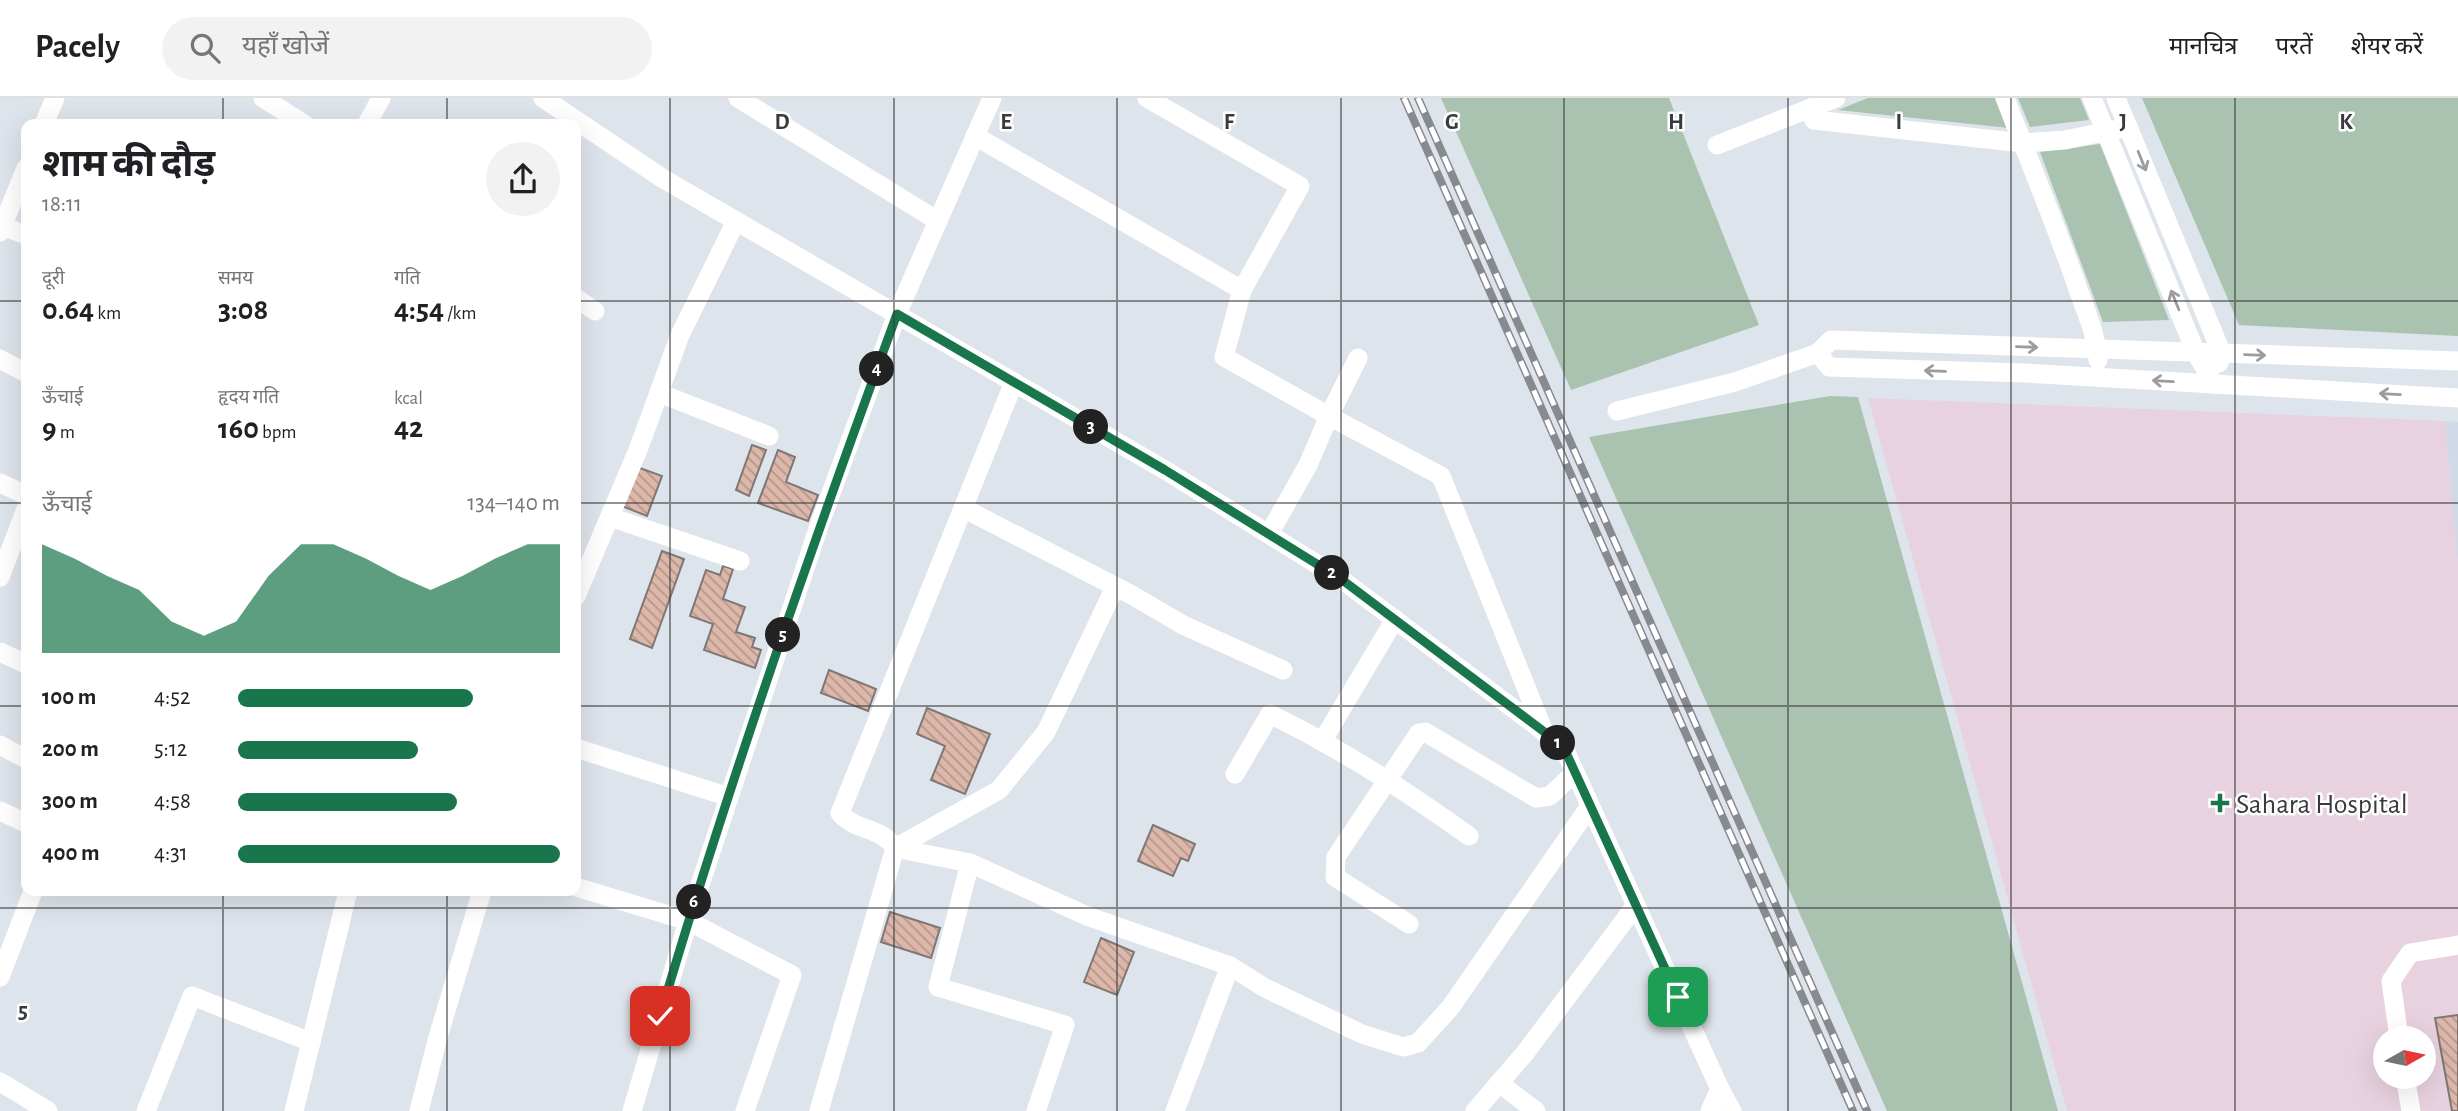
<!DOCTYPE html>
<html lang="hi">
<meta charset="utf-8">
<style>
:root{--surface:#fff;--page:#f2f2f2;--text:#202124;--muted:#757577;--line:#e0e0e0;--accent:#19764c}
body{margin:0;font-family:"Alegreya Sans","Noto Sans Devanagari",sans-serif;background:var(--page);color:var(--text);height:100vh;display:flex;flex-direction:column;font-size:26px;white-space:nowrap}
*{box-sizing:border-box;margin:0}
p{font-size:23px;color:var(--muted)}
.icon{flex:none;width:38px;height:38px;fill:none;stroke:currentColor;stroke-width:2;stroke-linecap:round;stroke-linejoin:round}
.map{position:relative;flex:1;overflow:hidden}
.sheet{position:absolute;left:21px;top:21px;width:560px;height:777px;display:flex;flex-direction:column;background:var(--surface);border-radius:14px;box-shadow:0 7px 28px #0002}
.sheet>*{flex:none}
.needle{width:46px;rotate:81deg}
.fabs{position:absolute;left:2373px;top:928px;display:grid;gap:14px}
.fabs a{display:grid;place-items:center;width:63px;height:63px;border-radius:50%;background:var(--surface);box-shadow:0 7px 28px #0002;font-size:35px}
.pin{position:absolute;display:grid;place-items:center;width:60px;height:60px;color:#fff;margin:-30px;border-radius:14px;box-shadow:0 4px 10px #0006}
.km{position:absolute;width:35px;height:35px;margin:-18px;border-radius:50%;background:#222;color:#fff;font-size:19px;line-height:35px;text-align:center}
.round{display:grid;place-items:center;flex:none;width:74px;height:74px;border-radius:37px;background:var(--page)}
.head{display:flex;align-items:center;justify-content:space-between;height:119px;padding:0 21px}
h1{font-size:38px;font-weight:700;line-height:52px}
.figures{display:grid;grid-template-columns:repeat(3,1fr);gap:10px;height:119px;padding:7px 21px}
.figures div{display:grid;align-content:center}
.figures b{font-size:30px;font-weight:700}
.figures small{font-size:19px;font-weight:400}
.figures p{font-size:19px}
.chart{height:196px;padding:14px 21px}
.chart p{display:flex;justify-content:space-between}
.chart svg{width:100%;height:126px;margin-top:7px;fill:var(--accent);opacity:.7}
ul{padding:0 21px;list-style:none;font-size:23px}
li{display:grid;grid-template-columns:112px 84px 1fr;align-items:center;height:52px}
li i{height:18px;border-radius:9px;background:var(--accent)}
header{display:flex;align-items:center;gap:42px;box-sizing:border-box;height:98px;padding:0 35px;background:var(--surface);border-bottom:2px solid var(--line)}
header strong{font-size:33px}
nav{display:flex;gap:38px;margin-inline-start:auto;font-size:24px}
.search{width:490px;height:63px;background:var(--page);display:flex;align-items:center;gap:18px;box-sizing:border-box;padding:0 24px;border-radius:38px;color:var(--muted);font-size:26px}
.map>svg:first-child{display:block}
.built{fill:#cfd9e7}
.medical{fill:#e8d2df;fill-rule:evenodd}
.green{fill:#aac2b0}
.building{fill:url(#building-back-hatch);stroke:#7f7774;stroke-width:2}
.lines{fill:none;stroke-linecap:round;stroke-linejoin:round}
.minor{stroke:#fff;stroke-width:19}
.rail-casing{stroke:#878b90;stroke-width:8}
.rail{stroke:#fff;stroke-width:5;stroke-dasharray:16;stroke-linecap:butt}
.oneway{stroke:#9c9c9e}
.route-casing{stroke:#fff;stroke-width:14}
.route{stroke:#19764c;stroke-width:9}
.grid{fill:none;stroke:#383a3d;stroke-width:2;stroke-opacity:0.55}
.poi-dot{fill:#19764c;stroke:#fff;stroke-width:2.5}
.labels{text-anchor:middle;stroke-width:5;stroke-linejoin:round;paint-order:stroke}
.poi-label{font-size:28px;fill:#383a3d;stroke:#fff;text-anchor:start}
.grid-label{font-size:23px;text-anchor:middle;font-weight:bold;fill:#383a3d;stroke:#fff;stroke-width:5;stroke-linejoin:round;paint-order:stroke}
</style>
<header>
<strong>Pacely</strong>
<div class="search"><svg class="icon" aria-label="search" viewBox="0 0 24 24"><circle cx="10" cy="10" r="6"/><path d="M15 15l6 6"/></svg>यहाँ खोजें</div>
<nav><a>मानचित्र</a><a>परतें</a><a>शेयर करें</a></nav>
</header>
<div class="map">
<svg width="2458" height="1013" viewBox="0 0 2458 1013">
<defs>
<pattern id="building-back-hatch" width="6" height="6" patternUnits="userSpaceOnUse" patternTransform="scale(1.75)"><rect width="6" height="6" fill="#ddb7a9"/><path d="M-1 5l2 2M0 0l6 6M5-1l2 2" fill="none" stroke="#b4968b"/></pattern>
</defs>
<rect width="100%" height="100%" fill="#dee4eb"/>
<polygon class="built" points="2445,323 2458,324 2458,469"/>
<path class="medical" d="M 1868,300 L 2445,323 L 2458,469 L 2458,1013 L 2067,1013 ZM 2385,940 L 2424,940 L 2424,978 L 2385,978 Z"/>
<g class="green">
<polygon points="1441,0 1669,0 1759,227 1571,292"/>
<polygon points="1868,0 1995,0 2009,30 1838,12"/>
<polygon points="2018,0 2080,0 2089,22 2030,29"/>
<polygon points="2142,0 2458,0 2458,238 2239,227"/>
<polygon points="2100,46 2169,222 2103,224 2040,54"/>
<polygon points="1830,298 1858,299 2058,1013 1887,1013 1589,339"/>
</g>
<g class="building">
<polygon points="752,347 766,352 749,398 736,392"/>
<polygon points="778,352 795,359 786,384 818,397 808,423 758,405"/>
<polygon points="637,369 662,378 647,418 622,408"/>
<polygon points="662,453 684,461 652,550 630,541"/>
<polygon points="723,468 733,471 723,501 745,509 736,534 755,540 752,549 761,552 755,570 704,552 713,526 690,518 706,472 720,477"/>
<polygon points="829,572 876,591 868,613 821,595"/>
<polygon points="927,610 990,636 965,696 931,682 945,648 917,636"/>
<polygon points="1153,727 1195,746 1188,763 1181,760 1173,778 1138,763"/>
<polygon points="890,814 940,830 931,860 881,844"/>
<polygon points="1101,840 1134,854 1117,897 1084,884"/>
<polygon points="2458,917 2458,1013 2452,1013 2435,920"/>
</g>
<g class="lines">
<g class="minor">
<polyline points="263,0 304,26"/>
<polyline points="543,0 662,80 1165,372 1341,481 1563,648 1720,991 1710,1013"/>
<polyline points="738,0 938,123"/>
<polyline points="1147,0 1300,88 1242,192 1224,259 1329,318 1441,378 1544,634"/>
<path d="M 2005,0 C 2029,62 2054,123 2076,185 C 2084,210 2097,236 2098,262"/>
<polyline points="2092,0 2196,255 2214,286"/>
<polyline points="2116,0 2222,256 2219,265"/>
<polyline points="1809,11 1814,22 2023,45 2065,42 2128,29"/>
<polyline points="44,26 55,0"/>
<polyline points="367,26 381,0"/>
<polyline points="975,38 1242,192"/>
<polyline points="1717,47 1836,0"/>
<polyline points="0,127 26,137"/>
<polyline points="0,134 26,70"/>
<polyline points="576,200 595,213"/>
<polyline points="1818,255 1829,269 2025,275 2458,300"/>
<polyline points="0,261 26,275"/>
<polyline points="659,295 769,338"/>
<polyline points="1617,313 1735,284 1818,255 1831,242 2458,263"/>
<polyline points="0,385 26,397"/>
<polyline points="963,410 1130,496 1183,527 1283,572"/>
<polyline points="610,419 740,463"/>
<polyline points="1269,436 1308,367 1329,318 1358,260"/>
<polyline points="0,479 26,411"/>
<polyline points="1115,489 1046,634 999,692 895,750 970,765 1087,818 1230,868 1265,890 1362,936 1403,949 1418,945 1450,910 1590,708"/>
<polyline points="576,498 638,352 680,237 736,123"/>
<polyline points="0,554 26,566"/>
<polyline points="1323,642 1395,521"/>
<polyline points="0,647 26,661"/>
<polyline points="576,650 729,699"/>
<path d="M 1235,676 L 1270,616 C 1343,652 1403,691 1469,738"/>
<polyline points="0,713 26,725"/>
<polyline points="970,765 938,889 1065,927 1036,1013"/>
<polyline points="576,789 688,823 792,877 745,1013"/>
<polyline points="1409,826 1335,779 1336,759 1419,635 1425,634 1536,700 1550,698 1575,674"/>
<polyline points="0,879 33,793"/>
<polyline points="2399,940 2391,883 2410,855 2458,847"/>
<polyline points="2405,978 2411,1013"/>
<polyline points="0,984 48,1013"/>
<polyline points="1499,985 1536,1013"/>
<polyline points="1720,991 1732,1013"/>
<polyline points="146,1013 192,898 311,944"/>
<polyline points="294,1013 348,793"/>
<polyline points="419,1013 438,939 482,793"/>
<polyline points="632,1013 688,823 820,425 897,216 992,0"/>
<path d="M 819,1013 L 895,750 C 882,729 854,733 840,715 L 1014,284"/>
<polyline points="1175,1013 1230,868"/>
<polyline points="1475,1013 1525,955 1636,807"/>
</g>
<g class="rail-casing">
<g id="rail">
<polyline points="1404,0 1853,1013"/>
<polyline points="1418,0 1867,1013"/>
</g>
</g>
<use href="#rail" class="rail"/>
</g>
<defs><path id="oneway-shaft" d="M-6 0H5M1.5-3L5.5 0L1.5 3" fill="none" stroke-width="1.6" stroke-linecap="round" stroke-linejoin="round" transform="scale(1.75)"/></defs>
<g class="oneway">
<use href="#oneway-shaft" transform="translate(2142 63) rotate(68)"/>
<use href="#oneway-shaft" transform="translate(2175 202) rotate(-112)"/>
<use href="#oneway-shaft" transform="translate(2027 249) rotate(2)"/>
<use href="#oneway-shaft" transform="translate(2255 257) rotate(2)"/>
<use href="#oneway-shaft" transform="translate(1935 273) rotate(-178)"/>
<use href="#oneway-shaft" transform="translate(2163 283) rotate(-177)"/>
<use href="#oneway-shaft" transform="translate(2390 296) rotate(-177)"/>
</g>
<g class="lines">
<g class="route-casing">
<path id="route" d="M 660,918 C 730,681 812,448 897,216 L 1165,372 L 1341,481 L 1563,648 L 1678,899"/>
</g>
<use href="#route" class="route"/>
</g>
<path class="grid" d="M 223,0 L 223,26M 447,0 L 447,26M 670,0 L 670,1013M 894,0 L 894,1013M 1117,0 L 1117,1013M 1341,0 L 1341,1013M 1564,0 L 1564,1013M 1788,0 L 1788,1013M 2011,0 L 2011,1013M 2235,0 L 2235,1013M 0,203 L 26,203M 576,203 L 2458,203M 0,405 L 26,405M 576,405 L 2458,405M 0,608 L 26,608M 576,608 L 2458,608M 223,793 L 223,1013M 447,793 L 447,1013M 0,810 L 2458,810"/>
<path class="poi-dot" d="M2216.5 694.5h7v7h7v7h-7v7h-7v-7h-7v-7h7z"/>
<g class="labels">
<g class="poi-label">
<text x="2236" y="715">Sahara Hospital</text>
</g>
</g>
<g class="grid-label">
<text x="782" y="31">D</text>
<text x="1006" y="31">E</text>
<text x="1229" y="31">F</text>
<text x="1452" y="31">G</text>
<text x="1676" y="31">H</text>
<text x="1899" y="31">I</text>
<text x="2123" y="31">J</text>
<text x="2346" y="31">K</text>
<text x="23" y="920">5</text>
</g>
</svg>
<div class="fabs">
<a><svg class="needle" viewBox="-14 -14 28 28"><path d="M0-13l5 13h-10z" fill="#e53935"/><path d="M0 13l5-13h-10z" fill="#757577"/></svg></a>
</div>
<div class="pin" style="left:1678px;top:899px;background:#1e9e55"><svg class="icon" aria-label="arrive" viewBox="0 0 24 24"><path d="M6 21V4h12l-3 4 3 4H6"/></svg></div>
<div class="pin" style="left:660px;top:918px;background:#d93025"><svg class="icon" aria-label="check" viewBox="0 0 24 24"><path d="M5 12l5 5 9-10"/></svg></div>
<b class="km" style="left:1558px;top:645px">1</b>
<b class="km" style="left:1332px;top:475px">2</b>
<b class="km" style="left:1091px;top:329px">3</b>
<b class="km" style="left:877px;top:271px">4</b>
<b class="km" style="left:783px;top:537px">5</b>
<b class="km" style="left:694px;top:804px">6</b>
<section class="sheet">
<div class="head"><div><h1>शाम की दौड़</h1><p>18:11</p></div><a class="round"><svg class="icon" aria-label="share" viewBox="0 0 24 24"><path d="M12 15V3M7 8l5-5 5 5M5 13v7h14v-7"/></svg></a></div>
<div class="figures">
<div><p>दूरी</p><b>0.64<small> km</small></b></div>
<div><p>समय</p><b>3:08</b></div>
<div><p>गति</p><b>4:54<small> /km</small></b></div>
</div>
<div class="figures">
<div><p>ऊँचाई</p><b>9<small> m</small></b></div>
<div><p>हृदय गति</p><b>160<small> bpm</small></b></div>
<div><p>kcal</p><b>42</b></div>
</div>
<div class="chart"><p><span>ऊँचाई</span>134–140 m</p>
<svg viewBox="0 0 160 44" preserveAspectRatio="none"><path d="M0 44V6L10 11L20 17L30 22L40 33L50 38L60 33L70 17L80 6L90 6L100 11L110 17L120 22L130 17L140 11L150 6L160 6V44z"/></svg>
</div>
<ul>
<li><b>100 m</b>4:52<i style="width:73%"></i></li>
<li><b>200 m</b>5:12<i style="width:56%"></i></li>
<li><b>300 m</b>4:58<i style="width:68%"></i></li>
<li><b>400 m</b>4:31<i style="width:100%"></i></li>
</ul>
</section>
</div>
